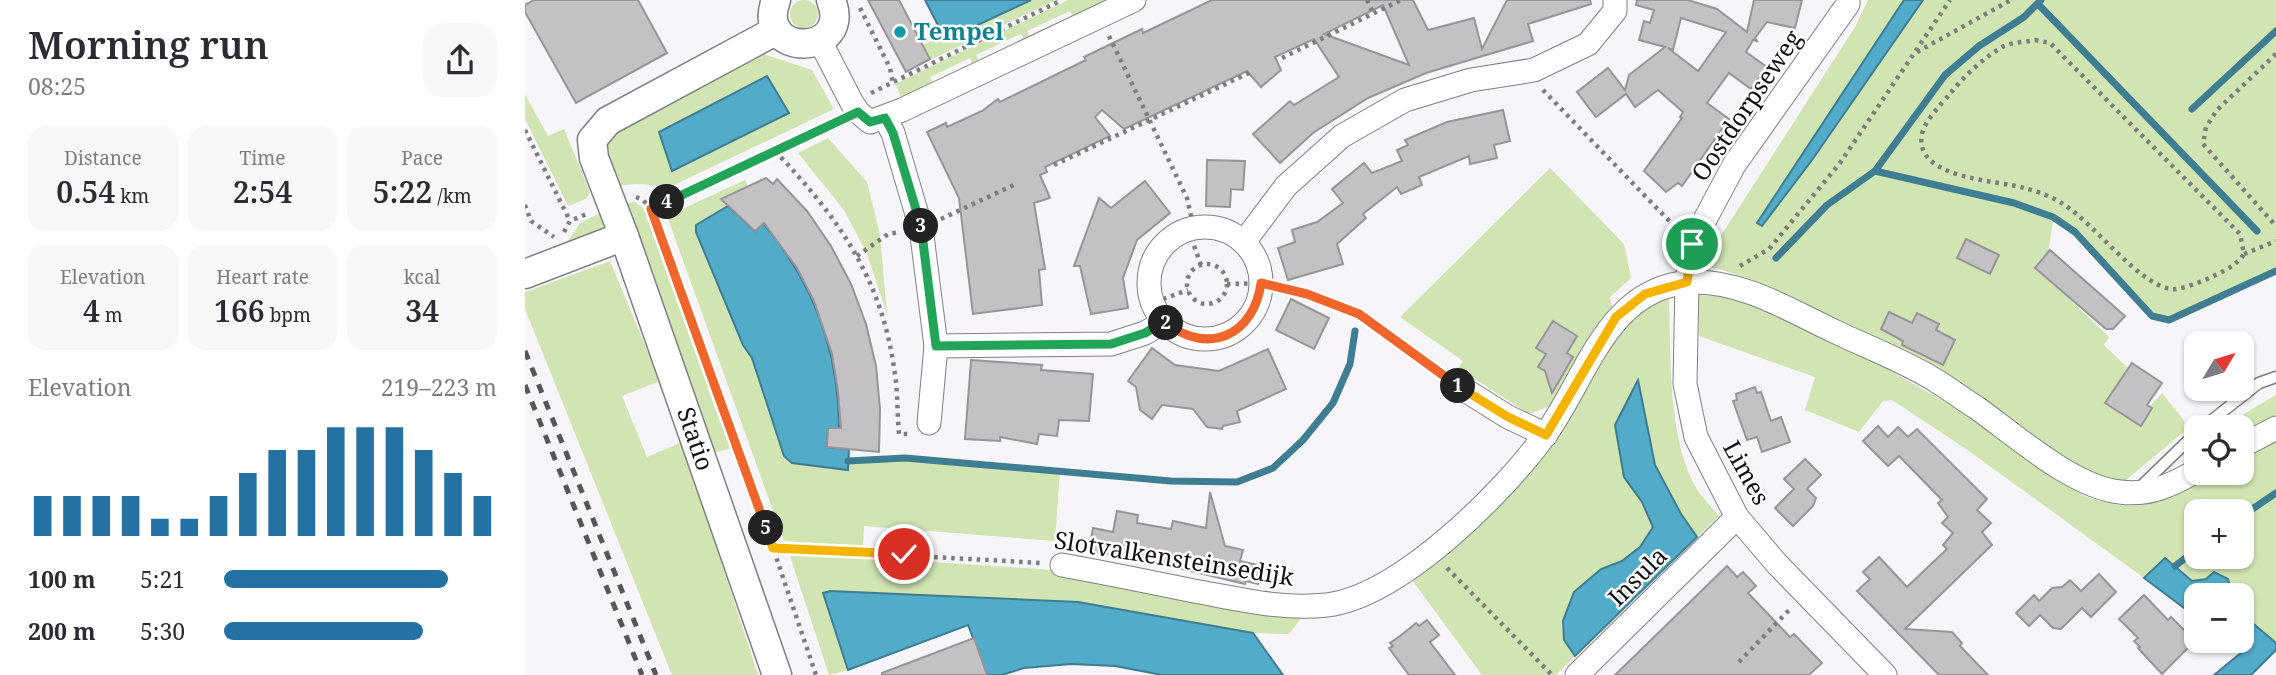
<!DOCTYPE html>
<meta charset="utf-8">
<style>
:root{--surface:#fff;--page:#f7f7f7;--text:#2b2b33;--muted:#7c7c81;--accent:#2472a4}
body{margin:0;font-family:"Noto Serif",serif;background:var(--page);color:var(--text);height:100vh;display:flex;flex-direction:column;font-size:26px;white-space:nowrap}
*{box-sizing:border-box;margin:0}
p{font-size:23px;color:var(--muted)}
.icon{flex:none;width:38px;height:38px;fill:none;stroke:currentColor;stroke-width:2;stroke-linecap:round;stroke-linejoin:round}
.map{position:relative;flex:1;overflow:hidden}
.details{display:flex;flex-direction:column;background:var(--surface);width:525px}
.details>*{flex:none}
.needle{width:46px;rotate:52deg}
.buttons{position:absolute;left:1659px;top:331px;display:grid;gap:14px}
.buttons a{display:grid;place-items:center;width:70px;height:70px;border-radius:14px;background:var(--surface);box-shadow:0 2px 5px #0004;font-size:35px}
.pin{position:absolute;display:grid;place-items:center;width:60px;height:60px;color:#fff;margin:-30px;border:4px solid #fff;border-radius:50%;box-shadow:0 2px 7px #0007}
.km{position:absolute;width:35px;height:35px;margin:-18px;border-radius:50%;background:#222;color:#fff;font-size:19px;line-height:35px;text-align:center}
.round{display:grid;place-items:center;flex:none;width:74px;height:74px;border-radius:21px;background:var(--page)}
.summary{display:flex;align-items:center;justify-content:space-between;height:119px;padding:0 28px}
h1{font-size:38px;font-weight:600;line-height:52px}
.metrics{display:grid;grid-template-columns:repeat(3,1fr);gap:10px;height:119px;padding:7px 28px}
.metrics div{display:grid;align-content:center;border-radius:18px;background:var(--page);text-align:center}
.metrics b{font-size:30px;font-weight:600}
.metrics small{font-size:19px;font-weight:400}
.metrics p{font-size:19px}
.chart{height:196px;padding:14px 28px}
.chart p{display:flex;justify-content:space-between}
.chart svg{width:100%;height:126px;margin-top:7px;stroke:var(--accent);stroke-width:6}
ul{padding:0 28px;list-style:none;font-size:23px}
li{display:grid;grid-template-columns:112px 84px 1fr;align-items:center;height:52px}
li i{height:18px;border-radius:9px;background:var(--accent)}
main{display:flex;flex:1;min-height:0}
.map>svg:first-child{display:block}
.green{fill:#d0e5b2;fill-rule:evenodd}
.water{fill:#51abc9;stroke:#3e7d92;stroke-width:2}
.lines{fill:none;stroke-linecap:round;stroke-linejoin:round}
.stream{stroke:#3e7d92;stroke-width:7}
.building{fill:#c4c1c5;stroke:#979599;stroke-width:2;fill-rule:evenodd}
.service-casing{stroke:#817f83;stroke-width:13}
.minor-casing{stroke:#817f83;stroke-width:25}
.tertiary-casing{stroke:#817f83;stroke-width:31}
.path{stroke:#7e7c7f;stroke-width:4.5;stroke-dasharray:3.5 5;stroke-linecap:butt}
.service{stroke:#fff;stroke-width:10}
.minor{stroke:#fff;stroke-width:23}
.tertiary{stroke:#fff;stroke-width:28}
.rail{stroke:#565557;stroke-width:5;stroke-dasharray:9 9;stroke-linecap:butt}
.split-1-casing{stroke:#fff;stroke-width:14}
.split-2-casing{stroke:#fff;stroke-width:14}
.split-3-casing{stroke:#fff;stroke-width:14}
.split-4-casing{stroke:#fff;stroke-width:14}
.split-5-casing{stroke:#fff;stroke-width:14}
.split-6-casing{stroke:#fff;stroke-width:14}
.split-1{stroke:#f5b400;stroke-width:9}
.split-2{stroke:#f0652b;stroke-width:9}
.split-3{stroke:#22a559;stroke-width:9}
.split-4{stroke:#22a559;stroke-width:9}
.split-5{stroke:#f0652b;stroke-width:9}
.split-6{stroke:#f5b400;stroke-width:9}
.culture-dot{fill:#0f9aa8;stroke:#fff;stroke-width:2.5}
.labels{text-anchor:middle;stroke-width:5;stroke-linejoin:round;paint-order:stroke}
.culture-label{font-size:24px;font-weight:bold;fill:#0d838f;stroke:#fff;text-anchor:start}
.street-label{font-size:24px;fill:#131213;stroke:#fff}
</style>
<main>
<section class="details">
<div class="summary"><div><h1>Morning run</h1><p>08:25</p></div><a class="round"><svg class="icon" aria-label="share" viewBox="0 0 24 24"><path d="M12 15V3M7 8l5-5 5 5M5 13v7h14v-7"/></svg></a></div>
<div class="metrics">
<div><p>Distance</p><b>0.54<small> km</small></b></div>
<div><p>Time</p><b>2:54</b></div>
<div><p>Pace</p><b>5:22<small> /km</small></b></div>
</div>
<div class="metrics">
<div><p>Elevation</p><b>4<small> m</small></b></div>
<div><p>Heart rate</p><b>166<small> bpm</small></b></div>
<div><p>kcal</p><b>34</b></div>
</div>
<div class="chart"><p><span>Elevation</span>219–223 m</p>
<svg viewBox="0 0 160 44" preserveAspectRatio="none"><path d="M5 44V30M15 44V30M25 44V30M35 44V30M45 44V38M55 44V38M65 44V30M75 44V22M85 44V14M95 44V14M105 44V6M115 44V6M125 44V6M135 44V14M145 44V22M155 44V30"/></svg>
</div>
<ul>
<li><b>100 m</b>5:21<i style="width:82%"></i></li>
<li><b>200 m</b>5:30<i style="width:73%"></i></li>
</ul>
</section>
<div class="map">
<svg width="1751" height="675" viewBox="0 0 1751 675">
<rect width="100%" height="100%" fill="#f7f5f9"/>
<g class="green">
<circle cx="279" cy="14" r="14"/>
<polygon points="506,0 531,0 405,60 398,45 418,35 425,38"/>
<polygon points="543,0 588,0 549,19 545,11 502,31 506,39 500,42 496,34 491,36 451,55 455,64 449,66 445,58 405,77 409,86 378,100 370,84"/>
<path d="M 1343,0 L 1379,0 L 1233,223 L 1236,225 L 1287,160 L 1398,0 L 1751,0 L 1751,271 L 1644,320 L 1627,316 L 1550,232 L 1529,217 L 1523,252 L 1510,266 L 1584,337 L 1579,345 L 1606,371 L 1613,419 L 1637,393 L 1658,419 L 1662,429 L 1600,481 C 1558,482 1456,396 1414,372 C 1376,349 1336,330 1296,311 C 1257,293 1219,274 1177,265 L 1330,27 Z"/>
<path d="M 235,50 L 238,54 L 287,70 L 309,109 L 147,186 C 127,188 114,180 93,187 L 81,152 L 84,135 ZM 264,112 L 147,170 L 134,132 Z"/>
<polygon points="0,94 23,136 39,129 65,192 61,199 43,206 0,119"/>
<polygon points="303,138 342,182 355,235 362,314 342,254 319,210 273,153"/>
<polygon points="1025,168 1099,244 1106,278 1085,297 1088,311 1025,406 1004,414 933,368 938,361 875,317"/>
<polygon points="220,180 223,187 197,199 203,206 171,224 171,232 218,345 227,357 259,456 323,469 323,461 380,458 535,472 530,541 339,526 338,547 259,541 142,216"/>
<polygon points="110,202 118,208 122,215 206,448 189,453 100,203"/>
<polygon points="77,212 80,224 75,231 41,244 55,223"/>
<polygon points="85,261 135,381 97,396 122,457 157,442 233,675 147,675 0,309 0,292"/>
<path d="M 1172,295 L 1209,297 L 1275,325 L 1352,363 L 1422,403 L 1559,496 C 1601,510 1621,510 1660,488 C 1668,483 1679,474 1689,473 C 1698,471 1708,473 1717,472 L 1717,456 L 1751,439 L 1751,643 L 1717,614 L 1717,595 L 1707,595 L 1703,579 L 1667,581 L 1641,558 L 1619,578 L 1444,451 L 1367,400 L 1358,401 L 1334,432 L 1280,410 L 1290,377 L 1174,336 ZM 1671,511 L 1717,511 L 1717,556 L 1671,556 Z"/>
<path d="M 1144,298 C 1146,354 1142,448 1176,495 C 1182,502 1188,509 1194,516 L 1172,537 L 1156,514 L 1130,465 L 1113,381 L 1090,425 L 1099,477 L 1117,502 L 1128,527 L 1115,547 L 1097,561 L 1076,569 L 1049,592 L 1038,621 L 1039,640 L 1050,656 L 1031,675 L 957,675 L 887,580 L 918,556 L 1026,441 L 1067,380 L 1089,340 L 1111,314 L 1128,302 Z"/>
<polygon points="1751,395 1751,415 1717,432 1717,427 1697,427"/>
<polygon points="267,553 531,570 778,616 764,634 728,633 553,602 305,591 298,593 323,670 304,675 265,556"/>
</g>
<g class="water">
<polygon points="400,0 506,0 425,38 418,35"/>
<polygon points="1379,0 1398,0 1287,160 1237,226 1232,223"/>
<polygon points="242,76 264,113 147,171 134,132"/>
<path d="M 203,206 L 230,231 L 238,223 C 288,282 314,351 314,428 L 303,428 L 302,447 L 324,449 L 323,470 L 267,463 L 259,456 L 227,358 L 218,345 L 171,232 L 171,225 Z"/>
<polygon points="1113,380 1130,465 1156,514 1172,537 1050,656 1039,640 1038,621 1049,592 1076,569 1097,561 1115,547 1128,527 1117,502 1099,477 1090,425"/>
<polygon points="1640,558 1667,581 1681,579 1689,572 1703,579 1707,595 1671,595 1671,617 1619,578"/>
<polygon points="305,591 553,602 728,633 758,675 637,675 590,666 546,664 499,668 477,675 462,675 443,625 323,670 298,593"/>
<polygon points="1717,614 1751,643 1751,650 1726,675 1689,675 1717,652 1702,641 1717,640"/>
</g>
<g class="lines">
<g class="stream">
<polyline points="1513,4 1732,231"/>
<polyline points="1667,109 1751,31"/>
<polyline points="1350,171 1489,203 1528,217 1550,232 1627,316 1644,320 1751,271"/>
<polyline points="1251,258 1302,205 1350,171 1420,75 1454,46 1499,17 1516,0"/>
<polyline points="323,461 380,458 646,481 712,482 748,468 778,440 808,403 825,364 830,331"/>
<polyline points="1717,516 1751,493"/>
<polyline points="1650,566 1671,550"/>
</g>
</g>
<g class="building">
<polygon points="9,0 113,0 142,53 51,103 0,12 0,5"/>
<polygon points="343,0 374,0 405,59 381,72"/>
<path d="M 687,0 L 888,0 L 903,30 L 949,18 L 957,49 L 982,0 L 1065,0 L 1066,4 L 1003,24 L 1008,41 L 901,73 L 843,98 L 788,133 L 755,163 L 728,134 L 765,101 L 769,105 L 814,77 L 789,39 L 750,57 L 756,70 L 736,87 L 722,71 L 599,129 L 577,110 L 570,117 L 585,136 L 520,167 L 522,172 L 515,175 L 525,198 L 509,203 L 520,269 L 514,270 L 517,305 L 448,314 L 434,198 L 402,132 L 421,123 L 422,127 L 457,111 L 473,99 L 475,102 L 561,60 L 559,57 L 617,29 L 618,33 ZM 858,5 L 884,65 L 799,34 Z"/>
<path d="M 1112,0 L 1163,0 L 1192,9 L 1222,32 L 1229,0 L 1277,0 L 1270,28 L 1242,22 L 1230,38 L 1232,41 L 1228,40 L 1221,52 L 1242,67 L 1226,89 L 1204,73 L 1182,103 L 1204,119 L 1157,186 L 1153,183 L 1141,192 L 1119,171 L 1157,118 L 1155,117 L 1158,112 L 1133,90 L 1110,107 L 1101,94 L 1071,117 L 1052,92 L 1083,68 L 1100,90 L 1104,75 L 1140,47 L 1114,40 L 1119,21 L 1125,23 L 1129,10 L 1111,5 ZM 1156,18 L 1201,32 L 1173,71 L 1143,48 L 1148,50 Z"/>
<polygon points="978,110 985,141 969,145 972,158 945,164 944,156 894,177 897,185 876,194 872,187 838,214 841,218 812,244 818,264 763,280 753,248 770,242 767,230 792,222 818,203 807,189 839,163 847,173 877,161 872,150 883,145 880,140 922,122"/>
<polygon points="682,160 720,161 718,190 706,189 705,207 681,206"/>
<polygon points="241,178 248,184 252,179 282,211 306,246 326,284 341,324 351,366 355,409 354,452 302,447 303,428 316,428 313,391 307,354 289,301 272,268 239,223 230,231 196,199"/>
<polygon points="620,181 645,213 612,240 598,278 603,308 566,314 555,266 549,266 574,198 586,208"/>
<polygon points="1441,239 1474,255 1465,274 1432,258"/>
<polygon points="1525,250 1600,316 1588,329 1581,329 1510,268"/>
<polygon points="766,299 804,318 789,349 751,330"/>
<polygon points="1364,312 1387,323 1392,313 1414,324 1411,330 1430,340 1418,365 1377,345 1378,341 1356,329"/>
<polygon points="1028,321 1052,336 1042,353 1048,357 1027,393 1020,371 1013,367 1021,354 1011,348"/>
<polygon points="627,348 650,365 694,371 743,349 761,389 712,411 715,422 698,426 697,429 682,427 668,409 637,405 627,419 615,410 611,387 603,381"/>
<polygon points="446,360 517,365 516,370 568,374 564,421 534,420 532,436 514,434 512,444 475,437 475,441 440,439"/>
<polygon points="1607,363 1637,383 1622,405 1627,408 1616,426 1580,403"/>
<polygon points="1230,387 1232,393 1236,392 1246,421 1256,417 1265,442 1237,452 1232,437 1222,440 1208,401 1212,400 1211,394"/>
<polygon points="1353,426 1363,437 1373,427 1383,437 1392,429 1462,499 1452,510 1466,523 1457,532 1467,545 1380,629 1427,632 1437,643 1435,646 1463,675 1414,675 1332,591 1345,579 1338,572 1354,557 1382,587 1422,549 1418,545 1428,533 1417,523 1423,517 1413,503 1417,500 1374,456 1363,466 1338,441"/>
<polygon points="1280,459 1296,475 1282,489 1291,498 1288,506 1268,526 1250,508 1269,489 1259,479"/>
<polygon points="685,492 700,546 718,550 715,561 737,566 733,584 721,581 720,584 649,567 649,563 564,551 568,528 588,532 592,511 613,515 612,523 646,529 648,521 681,528"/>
<polygon points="1202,566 1212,577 1218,572 1231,586 1223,593 1265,637 1269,634 1297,663 1284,675 1090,675"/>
<polygon points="1574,574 1591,592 1566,617 1557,608 1536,629 1528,628 1515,615 1504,626 1491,613 1509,595 1514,601 1527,588 1537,587 1545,580 1556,591"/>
<polygon points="1619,595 1643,620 1646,617 1670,641 1637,674 1613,648 1615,647 1609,641 1613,638 1594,619"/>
<polygon points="902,620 914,635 905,642 930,675 884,675 864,648 868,646 865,643 875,636 891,623 894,626"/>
<polygon points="449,638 462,675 357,675 357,673"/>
</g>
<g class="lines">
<g class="service-casing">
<g id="service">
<polyline points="1678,427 1734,383 1751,377"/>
<polyline points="1611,491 1671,433"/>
</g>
</g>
<g class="minor-casing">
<g id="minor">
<polyline points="1323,0 1323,4 1209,165 1167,244 1162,282 1160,384 1171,437 1212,517 1252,564 1360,675"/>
<polyline points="295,41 327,103 333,112 345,122 377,110 609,0"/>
<polyline points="360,118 368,133 396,228 411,346 404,423"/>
<circle cx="680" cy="283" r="56"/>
<polyline points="719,242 761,186 817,136 880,100 946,80 1009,70 1063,44 1090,11 1090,0"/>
<polyline points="411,346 586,344 620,333 639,322"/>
<polyline points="932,385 983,417 1021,435"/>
<polyline points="1717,446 1751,428"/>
<path d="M 537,565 C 581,573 625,582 669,591 C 714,599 756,610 802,605 C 875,596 978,493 1020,435 C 1062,378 1082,287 1166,282 C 1217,280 1266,311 1311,332 C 1344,348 1382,362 1413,382 C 1426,390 1439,400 1452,408 C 1491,436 1548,487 1595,492 C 1624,496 1647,485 1671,471"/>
<polyline points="1052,675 1212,517"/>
</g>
</g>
<g class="tertiary-casing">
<g id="tertiary">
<path d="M 251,0 C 229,59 329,57 306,0"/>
<polyline points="0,274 99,236"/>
<polyline points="252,675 99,236 69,158 67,140 83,121 252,30"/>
</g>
</g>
<g class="path">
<polyline points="842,0 848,13"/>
<polyline points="335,8 365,68 368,83"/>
<polyline points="584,36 662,198 666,216 663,229 676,265"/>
<path d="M 1510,40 L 1525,43 L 1715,234 L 1719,254 C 1717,257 1715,260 1712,262 C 1704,271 1656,292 1645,289 C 1611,282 1570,224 1538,204 C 1528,197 1511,191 1499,188 C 1472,180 1388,179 1397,134 C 1399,122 1416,104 1424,95 C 1439,76 1458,58 1479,46 C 1488,42 1501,42 1510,40 Z"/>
<polyline points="1392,52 1486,0"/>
<polyline points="1751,54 1692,110 1681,127 1678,144 1751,226"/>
<polyline points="757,58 876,0"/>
<polyline points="1018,90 1150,227"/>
<polyline points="346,93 537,0"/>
<polyline points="0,130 45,221"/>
<path d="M 250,151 C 314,218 358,280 370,375 C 373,394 372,414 374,434 L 387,434"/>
<polyline points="529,165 724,73"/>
<polyline points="111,197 118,200 126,209 248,548 291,675"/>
<polyline points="0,205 6,221 29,237"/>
<polyline points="126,209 313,122"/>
<polyline points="416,219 491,184"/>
<polyline points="39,232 45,221 64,213"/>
<polyline points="1719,254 1751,241"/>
<polyline points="332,256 363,234 375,232"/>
<circle cx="682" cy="284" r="20"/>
<polyline points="1215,266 1244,249 1315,163 1425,0"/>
<polyline points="702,284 736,283 782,294 834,314 915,373"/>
<polyline points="638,299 663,290"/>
<polyline points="248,548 516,563"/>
<polyline points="922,568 1027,675"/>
<polyline points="1214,662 1267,607"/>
</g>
<use href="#service" class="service"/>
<use href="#minor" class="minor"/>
<use href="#tertiary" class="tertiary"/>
<g class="rail">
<polyline points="0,351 131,675"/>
<polyline points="0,385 117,675"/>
</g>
</g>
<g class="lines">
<g class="split-1-casing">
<polyline id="split-1" points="933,386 983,417 1021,435 1091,317 1120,294 1162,282 1167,244"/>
</g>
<g class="split-2-casing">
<path id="split-2" d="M 641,323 C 684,356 729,335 736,283 L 782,294 L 834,314 L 933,386"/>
</g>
<g class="split-3-casing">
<polyline id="split-3" points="396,226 411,346 586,344 620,333 639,322 641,323"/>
</g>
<g class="split-4-casing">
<polyline id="split-4" points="142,202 333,112 345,122 360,118 368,133 396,226"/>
</g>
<g class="split-5-casing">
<polyline id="split-5" points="142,202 126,209 241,528"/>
</g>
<g class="split-6-casing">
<polyline id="split-6" points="241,528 248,548 379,554"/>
</g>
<use href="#split-1" class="split-1"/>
<use href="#split-2" class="split-2"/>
<use href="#split-3" class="split-3"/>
<use href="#split-4" class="split-4"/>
<use href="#split-5" class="split-5"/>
<use href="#split-6" class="split-6"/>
</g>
<circle class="culture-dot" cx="375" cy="32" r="7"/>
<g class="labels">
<g class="culture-label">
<text x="389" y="40">Tempel</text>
</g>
<g class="street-label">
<text transform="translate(1222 106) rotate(-56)" y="8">Oostdorpseweg</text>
<text transform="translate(170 439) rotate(71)" y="8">Statio</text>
<text transform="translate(1221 473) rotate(61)" y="8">Limes</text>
<text transform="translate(649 559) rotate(9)" y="8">Slotvalkensteinsedijk</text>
<text transform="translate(1113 577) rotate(-45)" y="8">Insula</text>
</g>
</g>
</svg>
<div class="buttons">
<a><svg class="needle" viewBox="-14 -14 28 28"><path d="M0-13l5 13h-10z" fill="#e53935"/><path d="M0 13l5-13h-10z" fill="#7c7c81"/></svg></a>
<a><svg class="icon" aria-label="locate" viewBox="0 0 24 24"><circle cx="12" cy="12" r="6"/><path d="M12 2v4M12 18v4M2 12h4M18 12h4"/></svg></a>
<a>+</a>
<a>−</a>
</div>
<div class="pin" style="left:1167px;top:244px;background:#1e9e55"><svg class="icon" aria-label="arrive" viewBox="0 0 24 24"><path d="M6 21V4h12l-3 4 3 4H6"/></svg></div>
<div class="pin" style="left:379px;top:554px;background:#d93025"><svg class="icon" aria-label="check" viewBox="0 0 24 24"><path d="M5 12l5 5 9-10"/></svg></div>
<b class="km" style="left:933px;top:386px">1</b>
<b class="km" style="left:641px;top:323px">2</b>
<b class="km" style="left:396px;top:226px">3</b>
<b class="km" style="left:142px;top:202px">4</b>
<b class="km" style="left:241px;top:528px">5</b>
</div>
</main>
